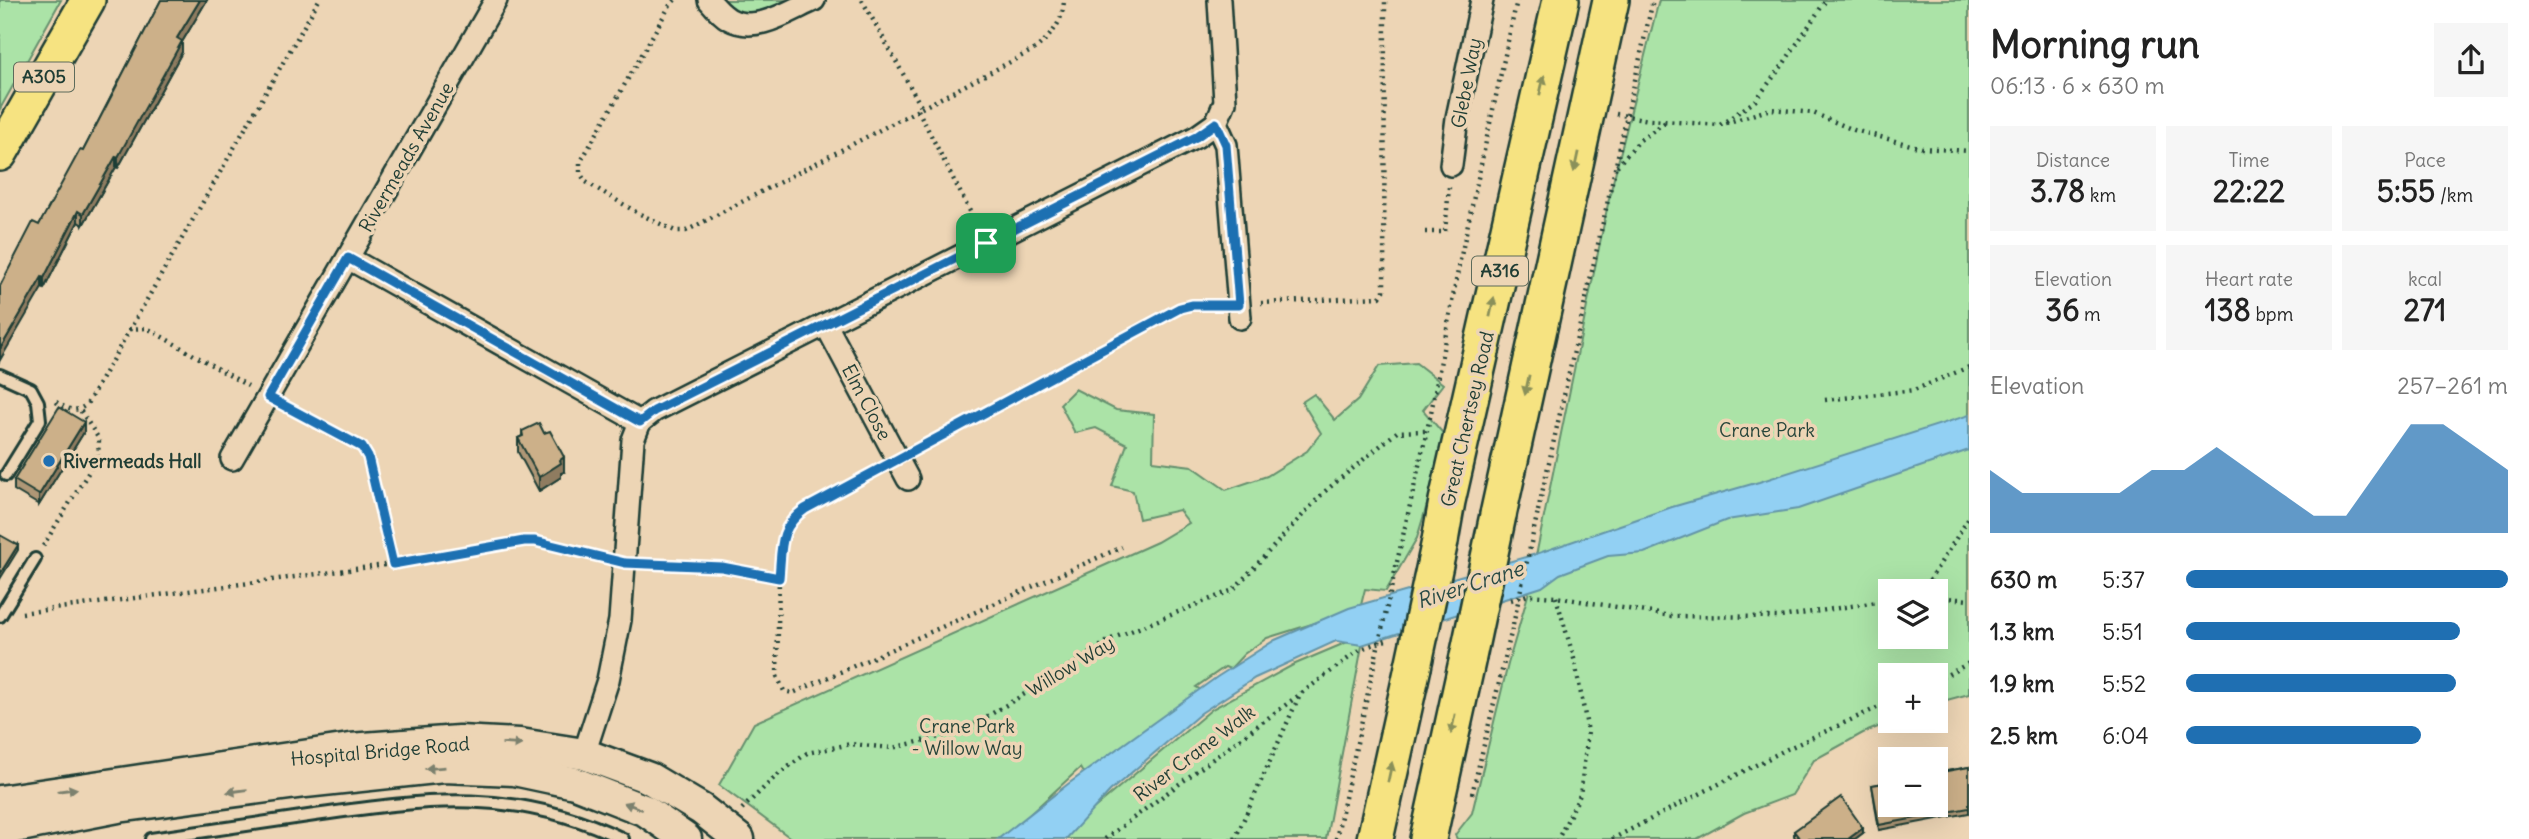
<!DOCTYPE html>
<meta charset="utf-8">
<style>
:root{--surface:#fff;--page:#f6f6f6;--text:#222;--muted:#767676;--accent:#1f6fb2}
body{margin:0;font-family:Delius,sans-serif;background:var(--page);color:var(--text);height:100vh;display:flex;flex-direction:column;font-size:26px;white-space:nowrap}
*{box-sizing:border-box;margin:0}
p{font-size:23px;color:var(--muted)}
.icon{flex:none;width:38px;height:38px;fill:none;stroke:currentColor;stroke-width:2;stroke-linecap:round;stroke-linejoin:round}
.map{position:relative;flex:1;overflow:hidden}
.sheet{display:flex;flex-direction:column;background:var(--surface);width:560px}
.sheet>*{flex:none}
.controls{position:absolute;left:1878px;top:579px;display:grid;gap:14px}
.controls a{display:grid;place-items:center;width:70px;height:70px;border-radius:0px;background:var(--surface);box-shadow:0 7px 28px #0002;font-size:35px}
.pin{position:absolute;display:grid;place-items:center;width:60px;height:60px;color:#fff;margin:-30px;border-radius:14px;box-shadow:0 4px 10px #0006}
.round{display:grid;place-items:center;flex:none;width:74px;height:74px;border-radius:0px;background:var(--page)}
.head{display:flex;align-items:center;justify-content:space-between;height:119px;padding:0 21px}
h1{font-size:38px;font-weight:700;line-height:52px}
.figures{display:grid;grid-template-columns:repeat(3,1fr);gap:10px;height:119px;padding:7px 21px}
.figures div{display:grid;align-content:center;border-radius:0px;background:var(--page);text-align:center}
.figures b{font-size:30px;font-weight:700}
.figures small{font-size:19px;font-weight:400}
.figures p{font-size:19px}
.chart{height:196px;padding:14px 21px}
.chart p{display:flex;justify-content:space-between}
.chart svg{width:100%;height:126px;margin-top:7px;fill:var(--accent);opacity:.7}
ul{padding:0 21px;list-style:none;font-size:23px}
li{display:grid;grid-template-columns:112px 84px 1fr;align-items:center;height:52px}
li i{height:18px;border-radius:9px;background:var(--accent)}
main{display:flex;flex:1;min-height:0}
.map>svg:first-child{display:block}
.green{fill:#abe3a7;stroke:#65906e;stroke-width:2;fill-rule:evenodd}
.water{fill:#92d0f3;stroke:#6495a7;stroke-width:2}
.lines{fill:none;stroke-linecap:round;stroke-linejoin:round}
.service-casing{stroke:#1f3d34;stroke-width:16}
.minor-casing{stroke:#1f3d34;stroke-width:26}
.secondary-casing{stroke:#1f3d34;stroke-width:35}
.primary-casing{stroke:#1f3d34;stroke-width:38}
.trunk-casing{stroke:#1f3d34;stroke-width:40}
.path{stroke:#1f3d34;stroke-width:4.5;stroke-dasharray:2 5;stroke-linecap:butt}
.service{stroke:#edd5b5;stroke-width:10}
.minor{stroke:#edd5b5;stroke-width:21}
.secondary{stroke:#edd5b5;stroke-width:30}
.primary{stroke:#f6e381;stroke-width:33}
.trunk{stroke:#f6e381;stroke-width:35}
.trunk-bridge-casing{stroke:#1f3d34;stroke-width:40;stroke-linecap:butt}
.path-bridge{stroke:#1f3d34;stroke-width:4.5;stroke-dasharray:2 5;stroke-linecap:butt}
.trunk-bridge{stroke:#f6e381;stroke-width:35}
.wall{fill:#af9776;stroke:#1f3d34;stroke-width:2}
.shaded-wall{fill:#8f7b60;stroke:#1f3d34;stroke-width:2}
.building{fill:#ccb089;stroke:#1f3d34;stroke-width:2}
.oneway{fill:#8a905a}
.oneway2{fill:#7c816e}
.route-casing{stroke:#fff;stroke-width:14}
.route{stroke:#1f6fb2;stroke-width:9}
.poi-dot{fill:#1f6fb2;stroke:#edd5b5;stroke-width:2.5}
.labels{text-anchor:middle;stroke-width:7;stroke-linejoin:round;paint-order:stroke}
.shield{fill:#edd5b5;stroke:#5d6b5b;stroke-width:2}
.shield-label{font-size:18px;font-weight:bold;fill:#1f3d34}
.street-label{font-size:19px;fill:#1f3d34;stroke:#edd5b5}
.park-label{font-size:19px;fill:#26453a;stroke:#edd5b5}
.poi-label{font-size:19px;font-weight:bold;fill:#1f3d34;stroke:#edd5b5;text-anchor:start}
.water-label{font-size:21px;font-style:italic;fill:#2a4c47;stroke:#edd5b5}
</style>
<main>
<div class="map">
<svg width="1969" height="839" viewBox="0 0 1969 839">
<rect width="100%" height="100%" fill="#edd5b5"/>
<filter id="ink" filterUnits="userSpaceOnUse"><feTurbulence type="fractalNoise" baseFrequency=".0143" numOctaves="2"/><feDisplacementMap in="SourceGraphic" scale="14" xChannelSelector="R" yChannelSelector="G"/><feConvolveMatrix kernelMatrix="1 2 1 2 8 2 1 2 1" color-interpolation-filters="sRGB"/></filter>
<g filter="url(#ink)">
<g class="green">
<polygon points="0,0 61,0 0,109"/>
<polygon points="709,0 814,0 747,24"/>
<path d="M 1659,0 L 1969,0 L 1969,694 L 1936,703 L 1936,676 L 1890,676 L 1890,721 L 1893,721 L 1863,733 L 1814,760 L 1792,795 L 1744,813 L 1697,839 L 1457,839 L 1455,835 L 1472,813 L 1508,664 L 1528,595 L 1610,194 ZM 1890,592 L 1936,592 L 1936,637 L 1890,637 Z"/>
<polygon points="1416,363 1443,384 1423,410 1447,438 1417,538 1386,591 1365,589 1360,609 1267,638 1244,654 1230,669 1225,667 1196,687 1203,691 1092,788 1080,768 1003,839 792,839 719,785 754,723 1157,542 1189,523 1179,510 1139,519 1133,491 1112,486 1127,444 1096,428 1075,433 1060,404 1075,389 1116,410 1154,414 1153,461 1192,466 1226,490 1267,476 1307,451 1321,433 1302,402 1314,394 1335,420 1358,400 1379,366"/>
<polygon points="1364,635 1326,839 1036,839 1079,821 1212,709 1293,665"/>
</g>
<polygon class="water" points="1969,415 1969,450 1798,509 1727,520 1644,553 1608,556 1560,574 1542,587 1362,645 1336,641 1255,678 1201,713 1110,791 1066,839 998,839 1068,784 1217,677 1275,640 1349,608 1536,554 1672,507 1759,482"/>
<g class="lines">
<g class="service-casing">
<g id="service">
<polyline points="0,375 31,389 38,402 40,420 6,475"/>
<polyline points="0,616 35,559"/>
<path d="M 151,839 C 205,831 260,823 315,815 C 427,799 517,787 623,839"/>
</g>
</g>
<g class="minor-casing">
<g id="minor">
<path d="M 709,0 C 714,6 722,15 729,19 C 756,34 789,11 814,0"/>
<polyline points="1219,0 1225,102 1216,123 1226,145 1240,318"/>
<polyline points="1451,165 1457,118 1482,0"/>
<polyline points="348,258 640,422"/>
<polyline points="826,325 908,479"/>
<polyline points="232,459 496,0"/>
<polyline points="584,754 608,680 620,620 633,440 640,422 654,411 1196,137 1216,123"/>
</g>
</g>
<g class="secondary-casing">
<g id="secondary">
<polyline points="0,801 350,749 459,741 520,744 584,754 649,778 701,809 739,839"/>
<polyline points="0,830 118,807 305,782 444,767 514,770 575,783 646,811 686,839"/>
</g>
</g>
<g class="primary-casing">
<polyline id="primary" points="0,154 88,0"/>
</g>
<g class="trunk-casing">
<g id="trunk">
<polyline points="1498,515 1611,0"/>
<polyline points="1440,541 1447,501 1561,0"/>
<polyline points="1375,839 1413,667"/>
<polyline points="1428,839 1468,657"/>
</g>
</g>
<g class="path">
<path d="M 675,0 L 670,5 L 580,163 L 580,173 L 586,182 L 638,213 L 675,231 L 686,231 L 1035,49 C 1052,35 1063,22 1064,0"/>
<polyline points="862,0 922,108"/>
<polyline points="918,110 977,225"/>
<polyline points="1616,114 1649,120 1720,125 1755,101 1782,66 1826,0"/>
<polyline points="1726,123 1771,109 1813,113 1854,130 1922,148 1969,151"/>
<polyline points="1617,166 1640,140 1667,121"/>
<polyline points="1425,232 1445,232 1449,187"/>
<polyline points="1261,303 1380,297 1384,291 1385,0"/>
<polyline points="129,329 147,328 248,386"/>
<polyline points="1825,400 1914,390 1969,367"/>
<path d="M 56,402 C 68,409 75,414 87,404 L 319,0"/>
<polyline points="286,407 362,447 367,457 393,564"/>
<polyline points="918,447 1180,308 1217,305"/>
<polyline points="1538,511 1653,0"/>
<polyline points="43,546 98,457 99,439 80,410"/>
<polyline points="1397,562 1431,413 1459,265 1517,0"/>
<path d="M 647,564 L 722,567 L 779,578 C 781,563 779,542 785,529 C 797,504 852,483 876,470"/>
<polyline points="779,578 777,676 784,691 793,693 1122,547"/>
<polyline points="1922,592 1969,518"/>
<polyline points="1556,597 1575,662 1588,732 1580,795 1558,839"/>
<polyline points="1936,597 1969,600"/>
<polyline points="1511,600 1528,595 1556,597 1671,616 1781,617 1890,600"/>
<polyline points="22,613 393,564 524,541 535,541 601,557"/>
<polyline points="1936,681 1969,663"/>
<polyline points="1472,794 1513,625"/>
<polyline points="742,809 775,777 807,753 851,744 892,748 961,732 1063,671 1111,639 1233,590 1324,492 1397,432 1426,431"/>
<polyline points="1105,839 1361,649 1389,639"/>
<polyline points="1235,839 1301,692"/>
<polyline points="1336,839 1376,656"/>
<polyline points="1612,839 1787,749 1890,702"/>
</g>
<use href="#service" class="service"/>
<use href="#minor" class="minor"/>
<use href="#secondary" class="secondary"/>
<use href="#primary" class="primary"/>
<use href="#trunk" class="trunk"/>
<g class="trunk-bridge-casing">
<g id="trunk-bridge">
<polyline points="1468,657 1498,515"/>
<polyline points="1413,667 1440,541"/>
</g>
</g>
<g class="path-bridge">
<polyline points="1513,625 1538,511"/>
<polyline points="1376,656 1397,562"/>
</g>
<use href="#trunk-bridge" class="trunk-bridge"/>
</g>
<g class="wall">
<polygon points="161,0 207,0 182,42 182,52 118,168 116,167 83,225 78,222 44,289 42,288 39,225 83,151"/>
<polygon points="522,431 564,472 561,473 561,477 539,491 518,452 518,438 522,436"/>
<polygon points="84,432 39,505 14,490 14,480"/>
<polygon points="1969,767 1969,813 1879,830 1872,785"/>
<polygon points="1794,831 1863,833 1855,839 1796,839 1794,836"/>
</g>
<g class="shaded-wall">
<polygon points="200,0 207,0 182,42 182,52 118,168 118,157 177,38"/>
<polygon points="116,156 116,167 83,225 83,214"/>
<polygon points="78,211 78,222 44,289 44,278"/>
<polygon points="42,277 42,288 0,360 0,349"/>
<polygon points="84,422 84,432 39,505 39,495"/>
<polygon points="564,457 564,472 561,473 561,477 539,491 539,477"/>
<polygon points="18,545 18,550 0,579 0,574"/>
<polygon points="1863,828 1863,833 1855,839 1848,839"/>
</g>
<g class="building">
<polygon points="161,0 200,0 177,38 182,41 118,157 116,156 83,214 78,211 44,278 42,277 0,349 0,286 33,222 39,225 80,150 83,151"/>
<polygon points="59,407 84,422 39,495 14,480"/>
<polygon points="539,423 544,433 550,431 564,457 560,460 561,463 539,477 518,438 523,436 522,431"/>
<polygon points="0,535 18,545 0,574"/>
<polygon points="1969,767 1969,808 1879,825 1872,785 1890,782 1890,805 1936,805 1936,773"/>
<polygon points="1841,797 1863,828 1848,839 1800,839 1794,831"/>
</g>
<defs><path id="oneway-solid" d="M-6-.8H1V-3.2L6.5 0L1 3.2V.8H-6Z" transform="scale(1.75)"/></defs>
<g class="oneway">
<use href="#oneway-solid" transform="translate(1542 85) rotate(-77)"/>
<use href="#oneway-solid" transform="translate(1576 162) rotate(102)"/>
<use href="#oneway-solid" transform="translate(1492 307) rotate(-78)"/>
<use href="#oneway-solid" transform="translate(1527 385) rotate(102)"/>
<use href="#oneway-solid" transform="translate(1453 724) rotate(102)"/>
<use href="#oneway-solid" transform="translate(1390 772) rotate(-78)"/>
</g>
<g class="oneway2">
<use href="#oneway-solid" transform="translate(512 744) rotate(3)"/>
<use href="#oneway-solid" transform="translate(435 768) rotate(175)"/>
<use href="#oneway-solid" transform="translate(67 790) rotate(-8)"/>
<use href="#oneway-solid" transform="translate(237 791) rotate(172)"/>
<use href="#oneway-solid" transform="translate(633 806) rotate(-159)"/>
</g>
</g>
<g class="lines" filter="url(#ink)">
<g class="route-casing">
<path id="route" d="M 1216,123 L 1226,145 L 1239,305 L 1192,305 L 1180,308 L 805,509 C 778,528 782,548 779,578 L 722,567 L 625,563 L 535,541 L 524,541 L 393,564 L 368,457 L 362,447 L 268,397 L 348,258 L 640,422 L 654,411 L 1196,137 Z"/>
</g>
<use href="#route" class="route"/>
</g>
<circle class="poi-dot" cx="49" cy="461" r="7"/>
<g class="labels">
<g class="shield">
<rect x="14" y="62.5" width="60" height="29" rx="5"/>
<rect x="1472" y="256.5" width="56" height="29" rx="5"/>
</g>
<g class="shield-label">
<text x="44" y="83">A305</text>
<text x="1500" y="277">A316</text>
</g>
<g class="street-label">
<text transform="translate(1466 83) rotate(-79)" y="7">Glebe Way</text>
<text transform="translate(406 157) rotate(-60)" y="7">Rivermeads Avenue</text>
<text transform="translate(867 402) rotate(62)" y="7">Elm Close</text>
<text transform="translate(1467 419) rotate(-77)" y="7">Great Chertsey Road</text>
<text transform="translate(1070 666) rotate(-31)" y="7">Willow Way</text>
<text transform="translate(380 751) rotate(-5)" y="7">Hospital Bridge Road</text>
<text transform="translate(1194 753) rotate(-37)" y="7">River Crane Walk</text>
</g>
<g class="park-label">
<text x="1767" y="437">Crane Park</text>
<text x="967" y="733">Crane Park<tspan x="967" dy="22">- Willow Way</tspan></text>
</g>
<g class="poi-label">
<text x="63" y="468">Rivermeads Hall</text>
</g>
<g class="water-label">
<text transform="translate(1470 585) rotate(-18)" y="7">River Crane</text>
</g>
</g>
</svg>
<div class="controls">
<a><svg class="icon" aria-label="layers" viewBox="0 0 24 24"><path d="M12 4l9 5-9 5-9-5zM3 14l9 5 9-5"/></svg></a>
<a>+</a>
<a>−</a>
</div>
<div class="pin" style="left:986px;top:243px;background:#1e9e55"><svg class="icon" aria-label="arrive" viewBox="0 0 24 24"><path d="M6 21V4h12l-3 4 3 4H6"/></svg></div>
</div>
<section class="sheet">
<div class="head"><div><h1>Morning run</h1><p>06:13 · 6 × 630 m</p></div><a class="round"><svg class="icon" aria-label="share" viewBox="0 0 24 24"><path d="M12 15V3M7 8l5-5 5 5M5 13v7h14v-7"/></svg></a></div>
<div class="figures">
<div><p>Distance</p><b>3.78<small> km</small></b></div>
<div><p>Time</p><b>22:22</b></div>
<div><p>Pace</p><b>5:55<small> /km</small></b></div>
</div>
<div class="figures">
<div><p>Elevation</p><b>36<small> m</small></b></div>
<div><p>Heart rate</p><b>138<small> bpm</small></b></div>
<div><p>kcal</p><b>271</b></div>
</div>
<div class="chart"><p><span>Elevation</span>257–261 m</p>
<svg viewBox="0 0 160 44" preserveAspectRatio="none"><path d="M0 44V22L10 30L20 30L30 30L40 30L50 22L60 22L70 14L80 22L90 30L100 38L110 38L120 22L130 6L140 6L150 14L160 22V44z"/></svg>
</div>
<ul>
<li><b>630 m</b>5:37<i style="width:100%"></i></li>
<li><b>1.3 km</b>5:51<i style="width:85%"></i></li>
<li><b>1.9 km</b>5:52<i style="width:84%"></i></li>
<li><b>2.5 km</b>6:04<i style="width:73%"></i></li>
</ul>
</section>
</main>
